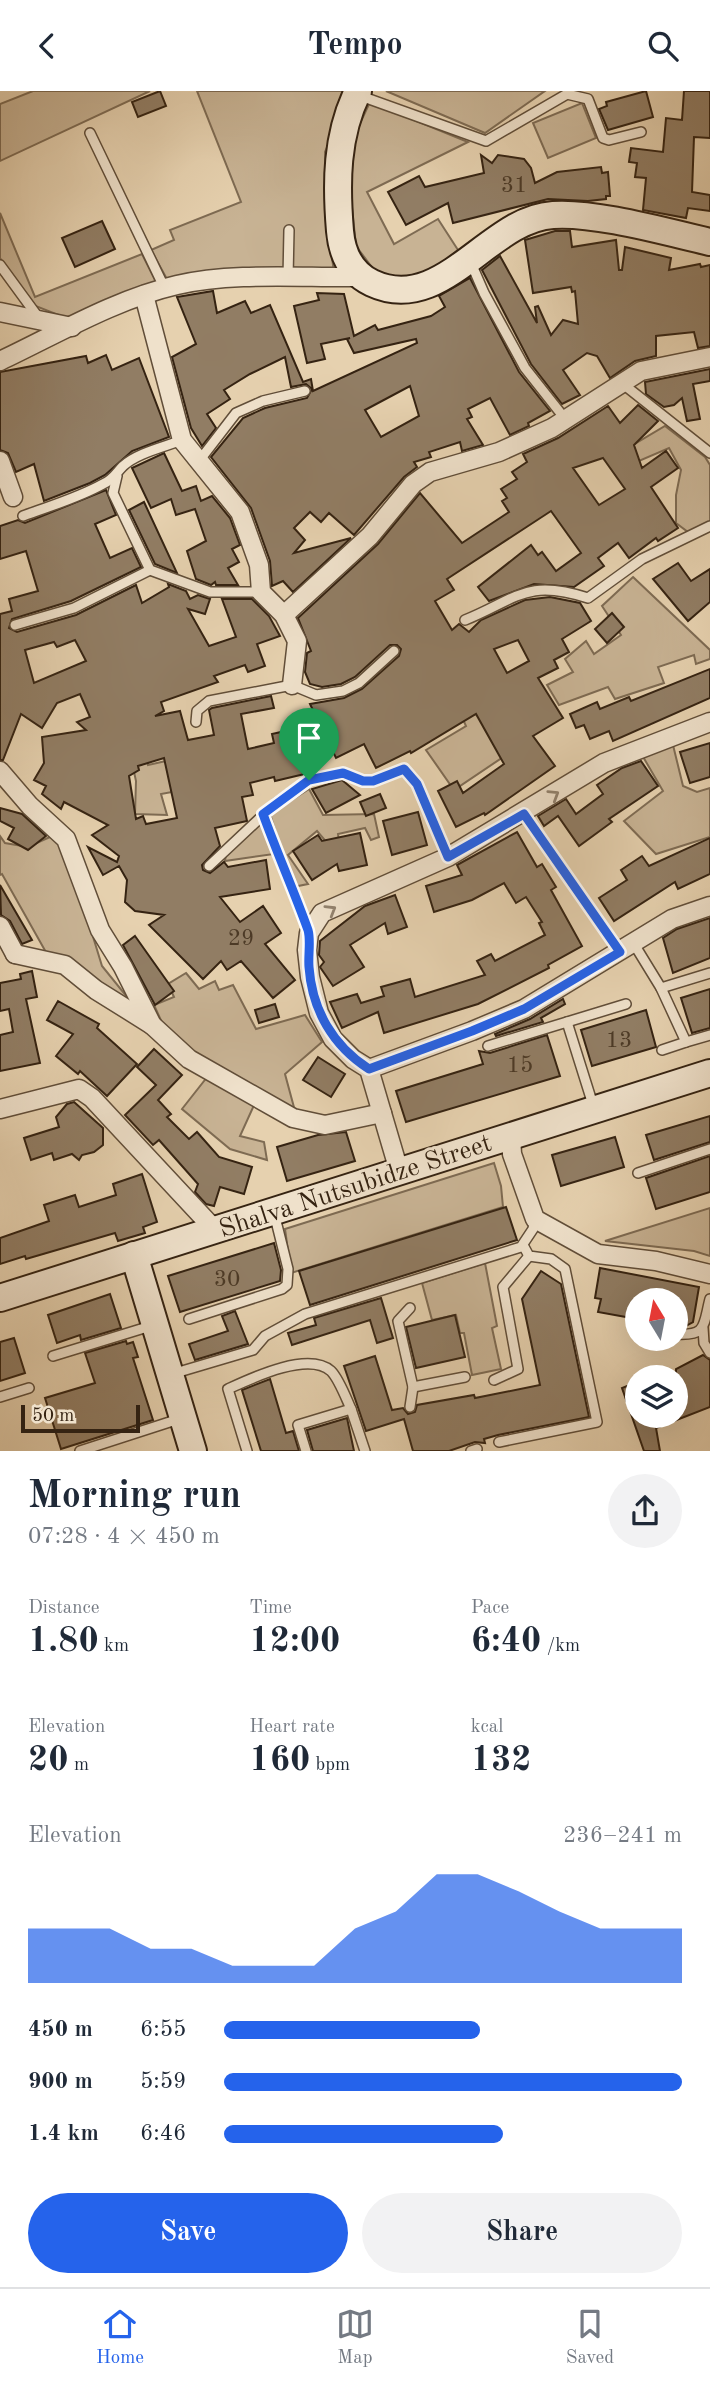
<!DOCTYPE html>
<meta charset="utf-8">
<style>
:root{--surface:#fff;--page:#f2f2f3;--text:#1f2937;--muted:#747a83;--line:#e0e1e3;--accent:#2563eb}
body{margin:0;font-family:"Old Standard TT",serif;background:var(--page);color:var(--text);height:100vh;display:flex;flex-direction:column;font-size:26px;white-space:nowrap}
*{box-sizing:border-box;margin:0}
p{font-size:23px;color:var(--muted)}
.icon{flex:none;width:38px;height:38px;fill:none;stroke:currentColor;stroke-width:2;stroke-linecap:round;stroke-linejoin:round}
.map{position:relative;height:1360px;overflow:hidden}
.sheet{display:flex;flex-direction:column;background:var(--surface);flex:1}
.sheet>*{flex:none}
.needle{width:46px;rotate:350deg}
.buttons{position:absolute;left:625px;top:1197px;display:grid;gap:14px}
.buttons a{display:grid;place-items:center;width:63px;height:63px;border-radius:50%;background:var(--surface);box-shadow:0 7px 28px #0002;font-size:35px}
.scale{position:absolute;left:21px;bottom:18px;width:119px;box-sizing:border-box;padding-left:7px;border:4px solid #352312;border-top:0;font-size:19px;line-height:24px;white-space:nowrap;color:#352312;-webkit-text-stroke:5px #efe1cb;paint-order:stroke}
.pin{position:absolute;display:grid;place-items:center;width:60px;height:60px;color:#fff;margin:-72px -30px;border-radius:50% 50% 50% 0;rotate:-45deg;box-shadow:0 0 7px #0007}
.pin .icon{rotate:45deg}
.round{display:grid;place-items:center;flex:none;width:74px;height:74px;border-radius:37px;background:var(--page)}
.headline{display:flex;align-items:center;justify-content:space-between;height:119px;padding:0 28px}
h1{font-size:38px;font-weight:700;line-height:52px}
.metrics{display:grid;grid-template-columns:repeat(3,1fr);gap:10px;height:119px;padding:7px 28px}
.metrics div{display:grid;align-content:center}
.metrics b{font-size:35px;font-weight:700}
.metrics small{font-size:19px;font-weight:400}
.metrics p{font-size:19px}
.chart{height:196px;padding:14px 28px}
.chart p{display:flex;justify-content:space-between}
.chart svg{width:100%;height:126px;margin-top:7px;fill:var(--accent);opacity:.7}
.primary-button{display:flex;gap:14px;margin-top:auto;padding:14px 28px}
.primary-button a{flex:1;height:80px;border-radius:42px;background:var(--accent);color:#fff;font-size:28px;font-weight:700;line-height:80px;text-align:center}
.primary-button a+a{background:var(--page);color:var(--text)}
ul{padding:0 28px;list-style:none;font-size:23px}
li{display:grid;grid-template-columns:112px 84px 1fr;align-items:center;height:52px}
li i{height:18px;border-radius:9px;background:var(--accent)}
header{display:flex;justify-content:space-between;align-items:center;height:91px;padding:0 28px;background:var(--surface);font-size:32px;font-weight:700}
.dock{display:flex;justify-content:space-around;align-items:center;height:98px;border-top:2px solid var(--line);background:var(--surface);font-size:19px;color:var(--muted)}
.dock a{display:grid;justify-items:center;gap:4px}
.dock .active{color:var(--accent)}
.map>svg:first-child{display:block}
.green{fill:#c8b394;stroke:#7e6b53;stroke-width:2}
.building{fill:#917d64;stroke:#352312;stroke-width:2;fill-rule:evenodd}
.lines{fill:none;stroke-linecap:round;stroke-linejoin:round}
.lane-casing{stroke:#614e39;stroke-width:12}
.street-casing{stroke:#614e39;stroke-width:21}
.secondary-casing{stroke:#352312;stroke-width:30}
.lane{stroke:#efe1cb;stroke-width:9}
.street{stroke:#efe1cb;stroke-width:18}
.secondary{stroke:#efe1cb;stroke-width:26}
.oneway{stroke:#92826e}
.route-casing{stroke:#fff;stroke-width:14}
.route{stroke:#2563eb;stroke-width:9}
.labels{text-anchor:middle;stroke-width:6;stroke-linejoin:round;paint-order:stroke}
.number-label{font-size:23px;fill:#4c3a26}
.street-label{font-size:26px;fill:#352312;stroke:#efe1cb}
</style>
<header><svg class="icon" aria-label="back" viewBox="0 0 24 24"><path d="M15 5l-7 7 7 7"/></svg>Tempo<svg class="icon" aria-label="search" viewBox="0 0 24 24"><circle cx="10" cy="10" r="6"/><path d="M15 15l6 6"/></svg></header>
<div class="map">
<svg width="710" height="1360" viewBox="0 0 710 1360">
<rect width="100%" height="100%" fill="#e6d1af"/>
<filter id="stains"><feTurbulence type="fractalNoise" baseFrequency=".00286" numOctaves="4"/><feColorMatrix values="0 0 0 0 .2 0 0 0 0 .09 0 0 0 0 .02 0 0 0 .5 -.17"/></filter>
<radialGradient id="worn" r=".72"><stop offset=".6" stop-color="#630" stop-opacity="0"/><stop offset="1" stop-color="#630" stop-opacity=".3"/></radialGradient>
<g class="green">
<polygon points="33,0 150,0 0,70 0,13"/>
<polygon points="197,0 351,0 325,61 328,138 334,181 168,190 151,159 174,149 170,139 241,111"/>
<polygon points="386,0 545,0 485,42"/>
<polygon points="370,11 468,51 367,101 394,153 438,128 458,159 436,177 416,186 396,187 374,179 356,155 349,87 356,41"/>
<polygon points="582,12 596,47 548,67 533,32"/>
<polygon points="0,122 35,206 142,163 156,191 71,229 33,214 0,167"/>
<polygon points="665,335 705,366 710,374 710,432 688,441 676,432 676,404 681,379 669,357 639,370 633,354"/>
<polygon points="633,486 710,559 710,568 696,573 694,564 658,576 664,592 615,608 608,596 559,614 547,594 573,581 565,568 586,550 594,563 621,544 602,515"/>
<polygon points="490,596 530,648 454,699 426,659 466,635 458,617"/>
<polygon points="673,654 683,695 697,701 710,697 710,746 656,763 624,730 663,700 642,664"/>
<polygon points="145,655 148,674 166,670 172,701 161,703 167,724 135,723 136,690 129,658"/>
<polygon points="309,698 323,724 374,723 379,746 371,749 365,737 338,743 340,757 334,760 317,740 288,764 308,793 293,796 270,723"/>
<polygon points="261,732 274,763 225,770 226,763"/>
<polygon points="61,741 102,875 144,927 47,863 2,783 0,784 0,745 5,752 28,756"/>
<polygon points="186,882 199,898 215,890 219,899 233,894 256,938 305,924 322,951 285,983 295,1020 188,963 164,936 154,914 174,906 168,893"/>
<polygon points="208,985 255,1012 240,1045 264,1051 267,1069 230,1058 182,1018"/>
<polygon points="494,1072 501,1095 503,1116 291,1182 285,1138"/>
<polygon points="710,1117 710,1165 694,1160 605,1150"/>
<polygon points="485,1172 497,1235 492,1237 501,1278 472,1284 464,1242 460,1242 456,1224 432,1229 422,1192"/>
</g>
<g class="building">
<polygon points="160,0 166,15 138,26 132,11"/>
<polygon points="646,0 653,26 608,39 599,18 607,15 606,11"/>
<polygon points="684,0 710,0 710,47 694,46 692,101 710,104 710,120 688,117 686,127 643,119 646,87 635,86 637,72 629,71 631,57 663,61 666,27 682,29"/>
<polygon points="481,64 492,72 498,64 524,68 531,77 535,92 557,81 601,76 602,82 608,81 610,105 606,105 606,108 588,110 548,108 453,132 448,112 406,134 388,101 419,85 425,96 484,82"/>
<polygon points="102,130 115,158 75,176 62,147"/>
<polygon points="555,140 570,140 572,156 616,149 619,179 622,179 625,156 671,167 669,179 700,173 701,176 710,174 710,255 698,257 694,241 656,245 656,265 635,270 610,287 597,265 587,262 563,279 580,304 562,313 531,273 482,179 500,165 537,232 535,216 538,215 551,244 563,229 578,233 575,200 572,201 571,196 533,202 525,149"/>
<path d="M 470,187 L 519,281 L 550,320 L 528,332 L 529,335 L 510,344 L 490,307 L 468,318 L 472,326 L 467,328 L 483,354 L 462,360 L 460,351 L 429,361 L 431,366 L 414,371 L 417,376 L 404,386 L 354,444 L 329,422 L 321,431 L 310,421 L 294,437 L 305,449 L 294,462 L 351,447 L 293,501 L 283,490 L 272,495 L 270,470 L 251,417 L 211,366 L 243,327 L 265,317 L 307,307 L 312,298 L 306,293 L 291,296 L 285,266 L 250,283 L 224,299 L 230,308 L 207,323 L 216,337 L 202,355 L 191,337 L 172,266 L 196,253 L 177,206 L 213,200 L 217,222 L 245,210 L 251,222 L 270,214 L 303,291 L 311,288 L 313,300 L 417,252 L 416,248 L 354,262 L 347,248 L 350,247 L 321,253 L 325,268 L 307,272 L 294,215 L 319,209 L 317,202 L 344,203 L 354,245 L 375,234 L 378,239 L 431,225 L 445,216 L 439,205 ZM 410,295 L 419,325 L 381,346 L 365,319 Z"/>
<polygon points="106,264 112,279 139,267 169,346 132,360 105,384 90,392 44,410 34,373 16,381 8,362 0,359 0,281 86,265 88,272"/>
<polygon points="710,278 710,290 693,293 700,328 687,330 682,307 674,314 664,316 646,303 645,291"/>
<path d="M 638,314 L 658,330 L 634,354 L 642,377 L 666,360 L 678,377 L 651,396 L 678,437 L 658,450 L 656,447 L 629,467 L 618,452 L 598,467 L 604,475 L 574,496 L 534,493 L 489,510 L 478,496 L 531,454 L 538,464 L 542,461 L 556,480 L 581,462 L 551,420 L 447,488 L 454,499 L 435,510 L 452,539 L 459,533 L 469,541 L 481,529 L 525,509 L 550,506 L 580,512 L 591,530 L 562,548 L 569,561 L 554,569 L 558,577 L 538,587 L 563,627 L 533,645 L 555,675 L 485,724 L 484,722 L 456,736 L 438,700 L 457,690 L 463,702 L 504,673 L 476,623 L 411,662 L 410,660 L 376,677 L 364,653 L 336,667 L 310,613 L 344,607 L 362,598 L 399,565 L 401,558 L 397,554 L 390,554 L 355,586 L 341,593 L 322,596 L 310,593 L 305,581 L 307,562 L 311,560 L 298,527 L 378,453 L 420,402 L 462,452 L 509,421 L 502,410 L 507,407 L 501,398 L 517,388 L 512,381 L 527,371 L 523,363 L 558,347 L 608,315 L 620,332 ZM 603,367 L 625,398 L 599,414 L 573,377 ZM 518,549 L 529,570 L 507,582 L 494,558 Z"/>
<polygon points="164,362 182,400 196,395 201,410 212,405 230,427 240,454 232,458 239,471 228,477 238,494 216,494 215,491 211,494 196,488 187,460 206,450 195,418 176,424 171,408 151,417 132,377"/>
<path d="M 106,399 L 116,424 L 95,433 L 110,467 L 132,457 L 141,476 L 71,510 L 12,528 L 9,537 L 17,541 L 76,524 L 136,494 L 142,512 L 169,496 L 168,493 L 186,500 L 190,508 L 198,504 L 210,508 L 205,523 L 188,518 L 209,555 L 236,546 L 222,508 L 252,508 L 269,525 L 280,545 L 257,553 L 265,575 L 248,581 L 245,574 L 214,585 L 218,591 L 161,611 L 164,620 L 155,625 L 180,620 L 188,649 L 214,644 L 209,619 L 212,617 L 271,605 L 274,617 L 241,623 L 248,658 L 274,652 L 272,643 L 303,636 L 313,681 L 275,690 L 274,686 L 250,692 L 253,704 L 242,706 L 247,730 L 215,737 L 220,755 L 202,774 L 203,779 L 210,782 L 224,771 L 228,776 L 266,769 L 270,798 L 220,806 L 240,831 L 263,815 L 281,842 L 265,853 L 295,889 L 273,907 L 241,870 L 227,879 L 221,870 L 203,888 L 149,834 L 164,824 L 135,820 L 125,811 L 127,789 L 119,775 L 103,784 L 88,756 L 117,771 L 119,765 L 92,744 L 108,734 L 64,711 L 61,718 L 42,703 L 46,695 L 34,689 L 44,672 L 42,646 L 86,639 L 77,631 L 90,626 L 80,603 L 57,612 L 42,637 L 21,623 L 3,669 L 0,669 L 0,523 L 12,520 L 9,508 L 38,500 L 26,460 L 0,468 L 0,435 L 18,429 L 25,432 ZM 75,549 L 86,570 L 34,592 L 25,559 L 54,551 L 57,556 ZM 164,667 L 177,727 L 146,733 L 143,725 L 136,728 L 129,685 L 139,679 L 138,675 Z"/>
<polygon points="144,411 177,482 155,473 129,419"/>
<polygon points="678,472 691,490 710,478 710,511 688,530 653,488"/>
<polygon points="612,522 624,536 607,552 595,538"/>
<polygon points="710,578 710,607 613,650 609,640 590,648 584,634 576,637 570,623 597,611 600,618 629,606 631,610"/>
<polygon points="710,652 710,686 690,692 680,661"/>
<polygon points="641,670 658,695 609,728 612,731 579,755 558,725 544,735 538,725 566,708 576,723 603,703 597,694 622,677"/>
<polygon points="342,689 360,704 326,722 312,698"/>
<polygon points="380,703 386,717 366,725 360,711"/>
<polygon points="0,717 22,723 46,745 28,759 8,748 14,737 0,730"/>
<polygon points="418,721 427,754 392,764 383,730"/>
<polygon points="517,741 537,776 542,773 556,796 551,799 582,855 548,874 549,877 478,913 384,942 378,921 342,937 330,911 357,903 361,912 384,905 381,896 410,888 415,906 485,884 477,870 491,863 495,870 545,844 539,832 542,831 526,806 516,812 504,792 472,809 434,821 426,795 462,784 457,774"/>
<polygon points="360,742 367,774 339,780 337,773 312,789 293,760 318,744 322,750"/>
<polygon points="710,747 710,783 678,798 675,791 614,830 599,807 627,789 621,779 642,765 649,775"/>
<polygon points="0,794 32,849 22,853 10,830 1,824"/>
<polygon points="395,804 407,836 388,843 385,832 350,854 364,876 333,895 320,876 324,871 319,864 320,850 365,815"/>
<polygon points="710,827 710,867 673,882 663,847 677,838"/>
<polygon points="135,845 174,900 155,914 123,854"/>
<polygon points="32,880 37,906 26,908 40,972 0,980 0,944 13,941 9,918 0,920 0,892 21,888 20,883"/>
<polygon points="710,898 710,937 692,942 681,907"/>
<polygon points="563,908 565,913 541,927 543,931 496,945 495,943 530,928"/>
<polygon points="58,910 99,933 97,937 137,973 107,1005 80,980 78,983 56,965 73,943 47,929"/>
<polygon points="275,913 279,926 259,932 255,919"/>
<polygon points="646,919 656,956 592,975 581,939"/>
<polygon points="547,944 560,985 406,1031 396,1000 483,973 479,960 490,962"/>
<polygon points="154,958 182,984 158,1009 171,1023 167,1026 189,1048 197,1041 219,1066 252,1076 244,1103 220,1096 214,1115 206,1113 195,1101 198,1093 159,1049 153,1054 125,1024 156,994 137,976"/>
<polygon points="318,966 345,983 331,1006 303,989"/>
<polygon points="74,1011 103,1037 103,1054 94,1061 82,1064 79,1069 72,1063 54,1069 52,1062 31,1069 24,1047 59,1036 56,1026 67,1013"/>
<polygon points="710,1025 710,1051 654,1069 646,1044"/>
<polygon points="346,1041 355,1070 287,1090 277,1056 318,1044"/>
<polygon points="615,1046 624,1076 561,1095 552,1064"/>
<polygon points="710,1065 710,1101 656,1118 646,1087"/>
<polygon points="142,1083 157,1131 143,1136 145,1142 118,1150 115,1142 26,1168 25,1165 0,1173 0,1147 49,1130 44,1114 75,1104 79,1116 116,1104 113,1093"/>
<polygon points="506,1116 517,1149 310,1214 299,1180"/>
<polygon points="274,1152 281,1179 280,1190 180,1221 168,1185"/>
<polygon points="600,1177 699,1196 693,1231 684,1236 676,1236 676,1209 637,1209 637,1228 598,1221 601,1208 595,1207"/>
<polygon points="541,1180 561,1193 589,1326 498,1344 484,1348 485,1352 475,1351 449,1360 413,1360 404,1328 366,1340 344,1275 375,1265 392,1319 403,1317 408,1323 415,1321 417,1314 474,1304 475,1307 540,1294 522,1208"/>
<polygon points="110,1203 121,1237 81,1249 80,1244 57,1252 48,1224"/>
<polygon points="381,1207 393,1247 377,1252 370,1229 292,1254 288,1242 316,1234 314,1227"/>
<polygon points="235,1220 248,1253 195,1269 189,1253 228,1240 222,1225"/>
<polygon points="455,1224 465,1266 416,1277 406,1236"/>
<polygon points="14,1247 25,1282 0,1290 0,1251"/>
<polygon points="126,1250 127,1253 133,1251 138,1266 133,1267 153,1329 61,1358 45,1307 95,1292 85,1262"/>
<polygon points="703,1264 710,1269 710,1316 656,1337 660,1360 644,1360 622,1297 637,1291 637,1325 676,1325 676,1278"/>
<polygon points="270,1288 286,1342 293,1340 299,1360 261,1360 242,1299"/>
<polygon points="347,1327 354,1360 313,1360 307,1339"/>
</g>
<g class="lines">
<g class="lane-casing">
<g id="lane">
<polyline points="358,4 486,50 567,3 588,8 603,47 609,49 641,41"/>
<polyline points="90,42 165,198"/>
<polyline points="471,172 484,202 525,277 566,329"/>
<polyline points="0,174 38,226"/>
<polyline points="288,187 289,139"/>
<polyline points="623,293 710,362"/>
<polyline points="199,370 236,322 263,310 305,300"/>
<polyline points="117,385 113,402 150,479 210,501 261,501"/>
<path d="M 23,425 C 50,415 78,407 103,393 C 113,389 116,382 123,375 C 137,362 164,356 182,349"/>
<path d="M 465,529 C 517,508 526,487 588,507 L 642,468 L 710,435"/>
<polyline points="15,534 74,517 150,479"/>
<polyline points="196,631 197,620 209,610 292,594 316,604 343,600 359,592 394,560"/>
<polyline points="263,723 309,842"/>
<polyline points="524,723 620,861"/>
<polyline points="209,775 275,713 309,689 343,682 363,690 373,690 404,678 417,693 448,766"/>
<polyline points="634,853 661,897 686,951 710,944"/>
<polyline points="661,897 710,882"/>
<polyline points="567,931 626,913"/>
<polyline points="488,955 567,931 594,1017"/>
<polyline points="662,959 686,951"/>
<polyline points="638,1082 710,1058"/>
<polyline points="410,1217 398,1230 413,1296 465,1286"/>
<polyline points="189,1228 282,1198 287,1194 288,1178 274,1122"/>
<polyline points="703,1237 704,1252 710,1262"/>
<path d="M 676,1243 C 707,1245 703,1235 710,1208"/>
<polyline points="53,1265 154,1234"/>
<polyline points="172,1283 253,1259 265,1245 305,1223 521,1156 533,1138 535,1128"/>
<polyline points="494,1289 518,1278 503,1196 529,1165"/>
<polyline points="0,1306 29,1297"/>
<polyline points="410,1316 413,1296"/>
<polyline points="351,1318 365,1360"/>
<polyline points="499,1351 597,1331 565,1178 551,1168 529,1165 523,1154"/>
<polyline points="80,1360 182,1327"/>
<path d="M 247,1360 L 228,1298 C 252,1287 308,1260 331,1280 C 339,1288 346,1307 351,1318 L 298,1334 L 306,1360"/>
<polyline points="471,1360 477,1358"/>
</g>
</g>
<g class="street-casing">
<g id="street">
<polyline points="144,204 182,349 240,421 259,474 261,501 284,524 297,550 292,594"/>
<polyline points="0,221 72,236"/>
<path d="M 0,270 C 57,243 116,208 177,194 C 234,181 302,187 360,186"/>
<polyline points="0,370 13,406"/>
<polyline points="284,524 370,445 413,393 430,381 499,361 552,337 641,280 710,266"/>
<polyline points="0,680 30,715 66,748 100,839 123,876 152,934 189,968 293,1027 325,1034 382,1022"/>
<polyline points="0,835 15,863"/>
<polyline points="15,863 65,874 96,899 152,934"/>
<polyline points="369,978 472,940 524,918 672,828 710,815"/>
<polyline points="0,1018 79,998 92,1007 215,1139"/>
<polyline points="511,1045 512,1063 535,1128 598,1163 656,1170 710,1183"/>
<polyline points="399,1080 369,978 353,968 333,948 319,922 310,886 307,859 309,842 322,822 448,766 604,672 710,631"/>
</g>
</g>
<g class="secondary-casing">
<g id="secondary">
<path d="M 358,0 C 336,45 336,92 340,140 C 342,163 351,182 372,192 C 442,225 488,128 553,124 C 596,121 666,141 710,151"/>
<polyline points="134,1164 193,1360"/>
<polyline points="0,1207 710,982"/>
</g>
</g>
<use href="#lane" class="lane"/>
<use href="#street" class="street"/>
<use href="#secondary" class="secondary"/>
</g>
<defs><path id="oneway-chevron" d="M-2-3.5L2.5 0L-2 3.5" fill="none" stroke-width="1.6" stroke-linecap="round" stroke-linejoin="round" transform="scale(1.75)"/></defs>
<g class="oneway">
<use href="#oneway-chevron" transform="translate(554 704) rotate(-32)"/>
<use href="#oneway-chevron" transform="translate(331 819) rotate(-31)"/>
</g>
<g class="lines">
<g class="route-casing">
<path id="route" d="M 404,678 L 417,693 L 448,766 L 524,723 L 620,861 L 524,918 L 472,940 L 369,978 C 333,955 312,919 309,876 C 308,864 311,849 308,839 C 294,800 277,762 263,723 L 309,689 L 343,682 L 363,690 L 373,690 Z"/>
</g>
<use href="#route" class="route"/>
</g>
<g class="labels">
<g class="number-label">
<text x="514" y="101">31</text>
<text x="241" y="854">29</text>
<text x="619" y="956">13</text>
<text x="520" y="981">15</text>
<text x="227" y="1195">30</text>
</g>
<g class="street-label">
<text transform="translate(355 1094) rotate(-18)" y="9">Shalva Nutsubidze Street</text>
</g>
</g>
<rect width="100%" height="100%" filter="url(#stains)"/>
<rect width="100%" height="100%" fill="url(#worn)"/>
</svg>
<div class="buttons">
<a><svg class="needle" viewBox="-14 -14 28 28"><path d="M0-13l5 13h-10z" fill="#e53935"/><path d="M0 13l5-13h-10z" fill="#747a83"/></svg></a>
<a><svg class="icon" aria-label="layers" viewBox="0 0 24 24"><path d="M12 4l9 5-9 5-9-5zM3 14l9 5 9-5"/></svg></a>
</div>
<div class="scale">50 m</div>
<div class="pin" style="left:309px;top:689px;background:#1e9e55"><svg class="icon" aria-label="arrive" viewBox="0 0 24 24"><path d="M6 21V4h12l-3 4 3 4H6"/></svg></div>
</div>
<section class="sheet">
<div class="headline"><div><h1>Morning run</h1><p>07:28 · 4 × 450 m</p></div><a class="round"><svg class="icon" aria-label="share" viewBox="0 0 24 24"><path d="M12 15V3M7 8l5-5 5 5M5 13v7h14v-7"/></svg></a></div>
<div class="metrics">
<div><p>Distance</p><b>1.80<small> km</small></b></div>
<div><p>Time</p><b>12:00</b></div>
<div><p>Pace</p><b>6:40<small> /km</small></b></div>
</div>
<div class="metrics">
<div><p>Elevation</p><b>20<small> m</small></b></div>
<div><p>Heart rate</p><b>160<small> bpm</small></b></div>
<div><p>kcal</p><b>132</b></div>
</div>
<div class="chart"><p><span>Elevation</span>236–241 m</p>
<svg viewBox="0 0 160 44" preserveAspectRatio="none"><path d="M0 44V25L10 25L20 25L30 32L40 32L50 38L60 38L70 38L80 25L90 19L100 6L110 6L120 12L130 19L140 25L150 25L160 25V44z"/></svg>
</div>
<ul>
<li><b>450 m</b>6:55<i style="width:56%"></i></li>
<li><b>900 m</b>5:59<i style="width:100%"></i></li>
<li><b>1.4 km</b>6:46<i style="width:61%"></i></li>
</ul>
<div class="primary-button"><a>Save</a><a>Share</a></div>
</section>
<nav class="dock">
<a class="active"><svg class="icon" aria-label="home" viewBox="0 0 24 24"><path d="M3 11l9-7 9 7M6 9v11h12V9"/></svg>Home</a>
<a><svg class="icon" aria-label="map" viewBox="0 0 24 24"><path d="M3 6l6-2 6 2 6-2v14l-6 2-6-2-6 2zM9 4v14M15 6v14"/></svg>Map</a>
<a><svg class="icon" aria-label="saved" viewBox="0 0 24 24"><path d="M7 4h10v16l-5-4-5 4z"/></svg>Saved</a>
</nav>
